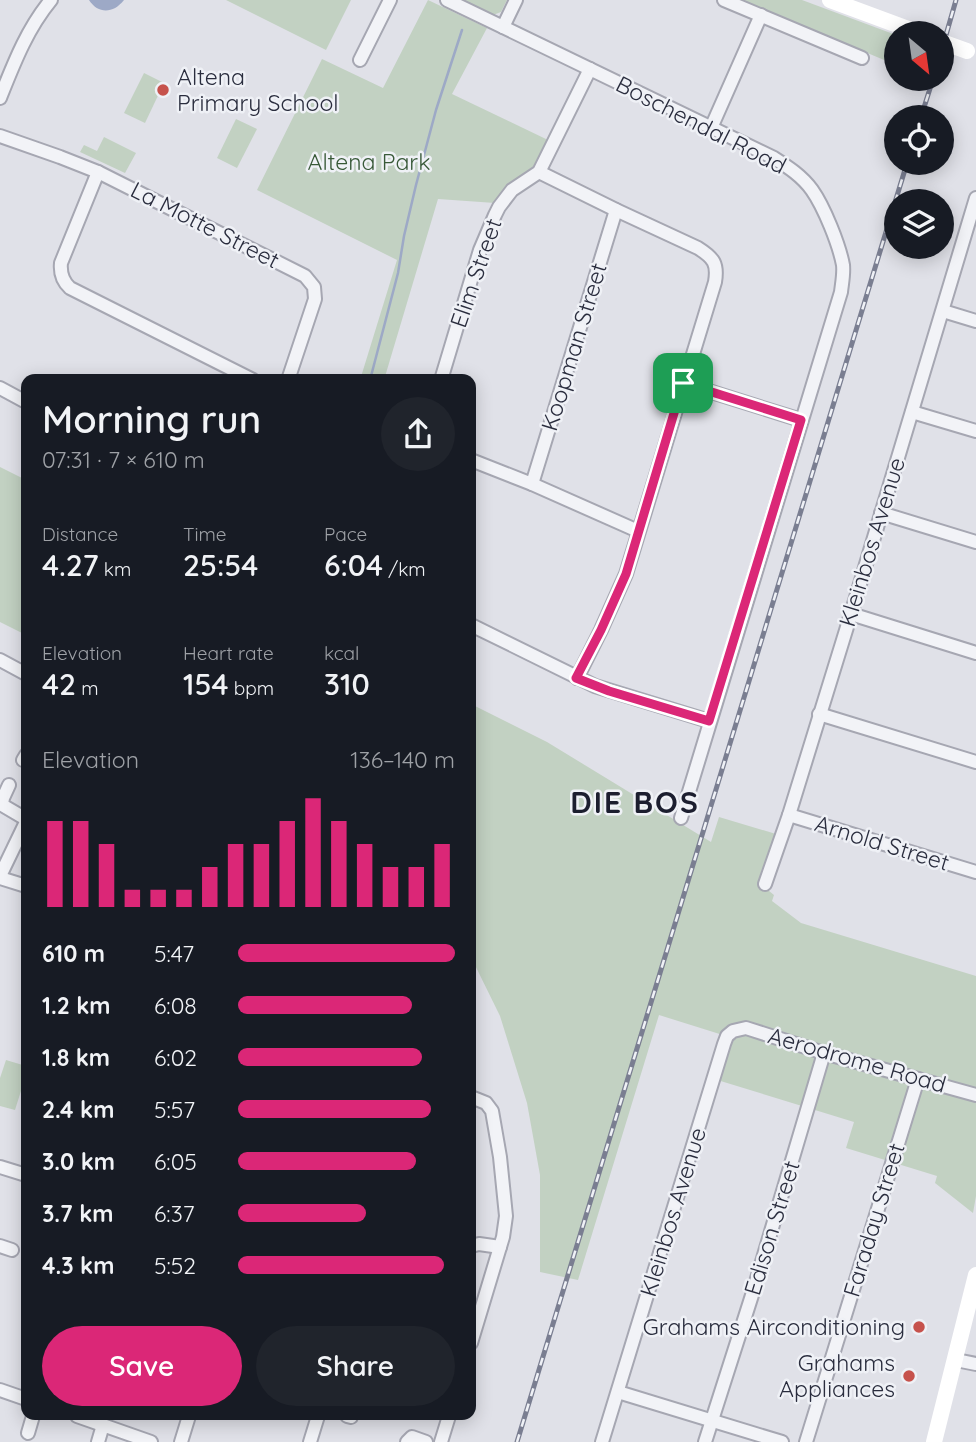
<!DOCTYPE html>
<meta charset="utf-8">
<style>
:root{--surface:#171b24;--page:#20242c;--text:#f1f3f6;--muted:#9ea1a6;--accent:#db2777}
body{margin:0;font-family:Quicksand,sans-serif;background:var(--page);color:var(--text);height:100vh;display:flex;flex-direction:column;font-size:26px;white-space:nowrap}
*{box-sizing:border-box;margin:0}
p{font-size:23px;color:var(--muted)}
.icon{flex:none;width:38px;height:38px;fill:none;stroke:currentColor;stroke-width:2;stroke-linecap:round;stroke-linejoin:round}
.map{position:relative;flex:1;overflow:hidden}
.panel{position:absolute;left:21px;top:374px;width:455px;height:1046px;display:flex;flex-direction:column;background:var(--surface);border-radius:14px;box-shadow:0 4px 18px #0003}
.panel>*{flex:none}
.needle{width:46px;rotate:151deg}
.fabs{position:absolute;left:884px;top:21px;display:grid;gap:14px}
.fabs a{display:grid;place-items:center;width:70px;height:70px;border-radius:50%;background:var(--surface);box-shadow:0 4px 18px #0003;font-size:35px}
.pin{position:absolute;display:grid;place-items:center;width:60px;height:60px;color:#fff;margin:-30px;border-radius:14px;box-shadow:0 4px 10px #0006}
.round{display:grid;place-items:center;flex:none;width:74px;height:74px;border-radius:37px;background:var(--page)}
.head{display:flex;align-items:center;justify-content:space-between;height:119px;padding:0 21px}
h1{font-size:38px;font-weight:600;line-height:52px}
.figures{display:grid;grid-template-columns:repeat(3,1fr);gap:10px;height:119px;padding:7px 21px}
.figures div{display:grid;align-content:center}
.figures b{font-size:30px;font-weight:600}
.figures small{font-size:19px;font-weight:400}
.figures p{font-size:19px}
.chart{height:196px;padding:14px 21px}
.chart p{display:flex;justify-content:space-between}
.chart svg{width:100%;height:126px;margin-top:7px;stroke:var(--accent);stroke-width:6}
.action{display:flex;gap:14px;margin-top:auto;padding:14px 21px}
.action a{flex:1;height:80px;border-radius:42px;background:var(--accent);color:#fff;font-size:28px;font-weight:600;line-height:80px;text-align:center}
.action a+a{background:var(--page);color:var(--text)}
ul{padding:0 21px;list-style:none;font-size:23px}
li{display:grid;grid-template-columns:112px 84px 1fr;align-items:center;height:52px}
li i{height:18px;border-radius:9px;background:var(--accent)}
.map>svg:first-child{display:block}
.green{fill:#c2d1c2}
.water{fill:#9da9c6}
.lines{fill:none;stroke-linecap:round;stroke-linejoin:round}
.stream{stroke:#9da9c6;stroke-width:2.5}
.minor-casing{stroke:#a6a7b2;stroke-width:16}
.minor{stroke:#f2f3f7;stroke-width:12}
.secondary{stroke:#fff;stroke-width:16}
.rail-casing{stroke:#7a7e91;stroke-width:5}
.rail{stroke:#eff1f6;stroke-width:2.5;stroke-dasharray:8;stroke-linecap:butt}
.secondary-bridge{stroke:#fff;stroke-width:16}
.route-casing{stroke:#fff;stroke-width:14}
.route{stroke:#db2777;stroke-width:9}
.poi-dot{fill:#c6524c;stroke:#eff1f6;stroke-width:2.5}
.labels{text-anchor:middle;stroke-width:5;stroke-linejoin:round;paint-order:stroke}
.poi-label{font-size:23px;fill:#2a2d3e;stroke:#eff1f6;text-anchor:end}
.street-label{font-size:23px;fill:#2a2d3e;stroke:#eff1f6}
.park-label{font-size:23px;fill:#385938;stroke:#eff1f6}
.district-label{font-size:30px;font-weight:bold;letter-spacing:2px;fill:#1c1e2f;stroke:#eff1f6}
</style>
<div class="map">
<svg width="976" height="1442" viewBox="0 0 976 1442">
<rect width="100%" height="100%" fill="#e0e1e8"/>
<g class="green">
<polygon points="226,0 351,0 326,50"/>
<polygon points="428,0 487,28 452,94 548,140 533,168 495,203 438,199 384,380 360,380 397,260 257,190 322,59 383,88"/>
<polygon points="462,0 507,0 501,12 493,15"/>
<polygon points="741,0 802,0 896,35 896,65"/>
<polygon points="144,73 164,83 145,123 124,113"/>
<polygon points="236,119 257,129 237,168 217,158"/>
<polygon points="104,137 136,153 125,173 80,152 84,145 97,151"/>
<polygon points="0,467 26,480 26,635 0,622"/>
<polygon points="471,704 547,742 711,842 719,817 776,834 768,864 762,869 758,882 774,895 772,901 801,923 976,976 976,1196 973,1213 935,1183 937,1176 846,1148 854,1122 714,1079 726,1036 659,1015 578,1280 540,1272 540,1175 527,1103 500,1016 471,957"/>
<polygon points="6,1060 26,1066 26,1075 15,1110 0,1106 0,1078"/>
</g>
<path class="water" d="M 89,0 L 124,0 C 113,14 98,14 89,0 Z"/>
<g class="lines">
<polyline class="stream" points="370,380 398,273 404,236 416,185 436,110 462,30"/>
<g class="minor-casing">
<g id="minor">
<path d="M 447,0 L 774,158 C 788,167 802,176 812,190 C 824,207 839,244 843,265 C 844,274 842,283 841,292 L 681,818"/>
<polyline points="724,0 862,58"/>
<polyline points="503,27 516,0"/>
<polyline points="360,60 390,0"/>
<path d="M 0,98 C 14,63 27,29 51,0"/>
<polyline points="711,128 761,15"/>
<polyline points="0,136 60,157 98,172 305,276 314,287 315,299 288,380"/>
<path d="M 98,172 L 61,263 C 60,273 62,281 70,288 L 253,380"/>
<path d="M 539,172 L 616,210 L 698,248 C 714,258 718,264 715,282 L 626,574 L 601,630 L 577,678"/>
<polyline points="943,311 976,321"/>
<polyline points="441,380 480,250 495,215 499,207 512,190 539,172 590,69"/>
<polyline points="683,383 801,420"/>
<polyline points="0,388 26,402"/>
<polyline points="912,412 976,431"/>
<polyline points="471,460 532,484 638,531"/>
<polyline points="532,484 616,210"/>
<polyline points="881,513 976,542"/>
<polyline points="851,614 976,653"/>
<polyline points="471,625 595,686 709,721"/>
<polyline points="0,660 26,674"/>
<polyline points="819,714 976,762"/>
<polyline points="23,760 26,755"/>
<polyline points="9,785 3,798 2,805 26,819"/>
<polyline points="789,815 976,872"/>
<polyline points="0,876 26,822"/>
<polyline points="0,878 26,886"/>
<polyline points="765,884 789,815 851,614 976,198"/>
<polyline points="471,1097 486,1103 492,1111 500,1157 506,1216 503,1237 471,1343"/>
<polyline points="0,1167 26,1175"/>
<polyline points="0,1246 12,1250"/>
<polyline points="471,1246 479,1244 500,1247"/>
<polyline points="956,1360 976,1364"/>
<polyline points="0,1390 26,1399"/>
<polyline points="618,1392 782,1442"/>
<polyline points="77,1416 151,1442"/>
<polyline points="347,1416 351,1417"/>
<polyline points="28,1433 33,1416"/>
<polyline points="98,1442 103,1425"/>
<polyline points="181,1442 189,1416"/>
<polyline points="310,1442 318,1416"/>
<polyline points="407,1442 412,1437 426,1442"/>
<polyline points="441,1442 449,1416"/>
<polyline points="602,1442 724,1044 727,1036 733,1031 746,1028 824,1053 976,1095"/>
<polyline points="705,1442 753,1292 824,1053"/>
<polyline points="806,1442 918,1079"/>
</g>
</g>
<use href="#minor" class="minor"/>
<g class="secondary">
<polyline points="830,0 919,33"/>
<polyline points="934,1442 976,1275"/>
</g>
<g class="rail-casing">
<g id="rail">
<polyline points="942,49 956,0"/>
<polyline points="921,117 933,79"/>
<polyline points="517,1442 907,163"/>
</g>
</g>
<use href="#rail" class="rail"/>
<polyline class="secondary-bridge" points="942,42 967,51"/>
</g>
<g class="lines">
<g class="route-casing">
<polygon id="route" points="683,383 801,420 709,721 609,691 576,678 601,630 626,574"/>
</g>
<use href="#route" class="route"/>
</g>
<g class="poi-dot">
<circle cx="163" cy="90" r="7"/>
<circle cx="919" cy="1327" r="7"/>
<circle cx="909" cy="1376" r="7"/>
</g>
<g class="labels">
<g class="poi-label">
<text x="177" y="85" text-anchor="start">Altena<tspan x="177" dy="26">Primary School</tspan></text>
<text x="905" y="1335">Grahams Airconditioning</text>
<text x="895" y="1371">Grahams<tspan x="895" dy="26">Appliances</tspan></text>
</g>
<g class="street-label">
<text transform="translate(701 125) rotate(27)" y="8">Boschendal Road</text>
<text transform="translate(205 225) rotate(27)" y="8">La Motte Street</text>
<text transform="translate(476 273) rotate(-71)" y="8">Elim Street</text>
<text transform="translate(574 347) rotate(-73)" y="8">Koopman Street</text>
<text transform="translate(872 542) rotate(-73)" y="8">Kleinbos Avenue</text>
<text transform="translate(882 843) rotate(17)" y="8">Arnold Street</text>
<text transform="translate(857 1060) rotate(16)" y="8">Aerodrome Road</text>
<text transform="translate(673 1212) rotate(-73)" y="8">Kleinbos Avenue</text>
<text transform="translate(874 1220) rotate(-73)" y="8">Faraday Street</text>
<text transform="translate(772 1228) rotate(-73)" y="8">Edison Street</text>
</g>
<g class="park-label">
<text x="369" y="170">Altena Park</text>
</g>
<g class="district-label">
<text x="635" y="813">DIE BOS</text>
</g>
</g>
</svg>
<div class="fabs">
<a><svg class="needle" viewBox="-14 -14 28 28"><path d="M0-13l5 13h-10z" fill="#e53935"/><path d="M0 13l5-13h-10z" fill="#9ea1a6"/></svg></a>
<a><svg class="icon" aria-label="locate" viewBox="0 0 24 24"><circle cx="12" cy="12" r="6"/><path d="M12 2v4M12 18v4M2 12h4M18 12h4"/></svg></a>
<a><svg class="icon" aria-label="layers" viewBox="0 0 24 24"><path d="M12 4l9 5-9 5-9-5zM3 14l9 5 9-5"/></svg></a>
</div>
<div class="pin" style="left:683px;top:383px;background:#1e9e55"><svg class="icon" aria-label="arrive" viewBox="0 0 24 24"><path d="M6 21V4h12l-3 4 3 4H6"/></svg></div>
<section class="panel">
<div class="head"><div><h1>Morning run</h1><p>07:31 · 7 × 610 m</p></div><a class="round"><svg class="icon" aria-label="share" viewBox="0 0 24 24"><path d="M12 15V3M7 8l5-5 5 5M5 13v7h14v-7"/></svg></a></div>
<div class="figures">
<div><p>Distance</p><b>4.27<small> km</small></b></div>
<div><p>Time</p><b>25:54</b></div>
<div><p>Pace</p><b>6:04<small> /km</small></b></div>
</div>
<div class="figures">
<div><p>Elevation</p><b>42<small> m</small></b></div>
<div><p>Heart rate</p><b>154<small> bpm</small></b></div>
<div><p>kcal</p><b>310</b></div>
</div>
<div class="chart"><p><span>Elevation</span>136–140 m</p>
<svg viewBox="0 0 160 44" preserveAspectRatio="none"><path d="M5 44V14M15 44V14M25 44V22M35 44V38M45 44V38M55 44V38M65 44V30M75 44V22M85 44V22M95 44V14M105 44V6M115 44V14M125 44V22M135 44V30M145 44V30M155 44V22"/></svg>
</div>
<ul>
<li><b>610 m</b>5:47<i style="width:100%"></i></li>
<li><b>1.2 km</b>6:08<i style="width:80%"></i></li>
<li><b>1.8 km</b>6:02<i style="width:85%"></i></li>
<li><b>2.4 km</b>5:57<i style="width:89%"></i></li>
<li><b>3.0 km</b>6:05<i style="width:82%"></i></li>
<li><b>3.7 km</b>6:37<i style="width:59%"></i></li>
<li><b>4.3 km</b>5:52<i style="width:95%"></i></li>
</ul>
<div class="action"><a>Save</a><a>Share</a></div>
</section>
</div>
